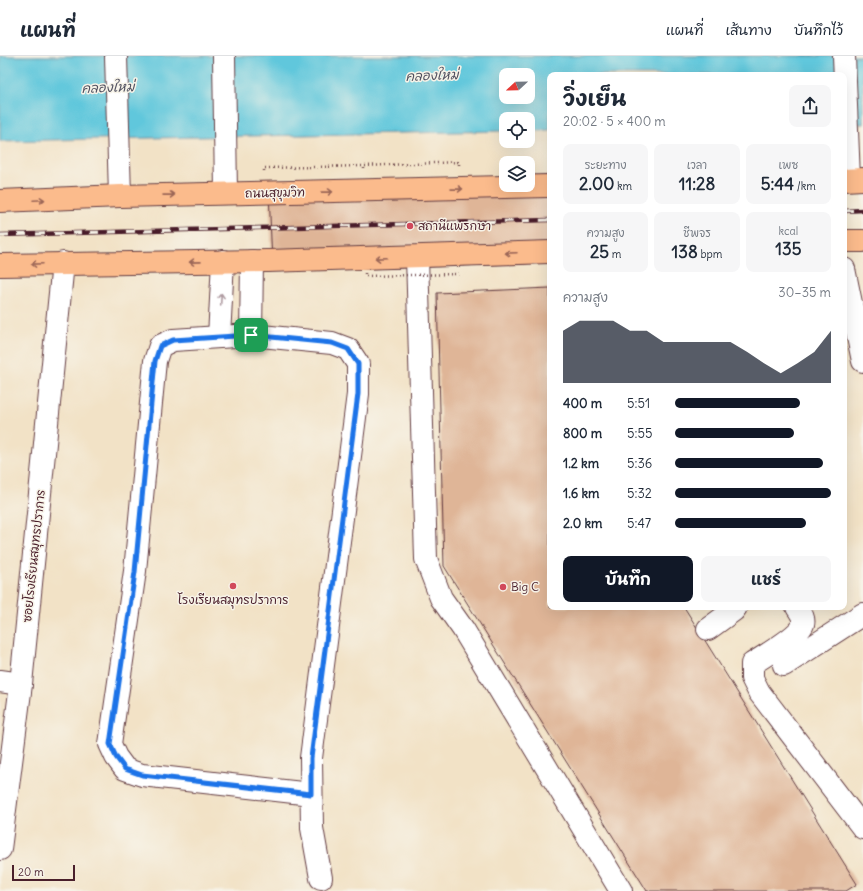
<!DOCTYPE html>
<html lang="th">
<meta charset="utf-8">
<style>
:root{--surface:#fff;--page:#f6f6f7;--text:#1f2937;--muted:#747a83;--line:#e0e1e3;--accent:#111827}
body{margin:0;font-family:Delius,"Playpen Sans Thai",sans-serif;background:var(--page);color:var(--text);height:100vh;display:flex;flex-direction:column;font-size:15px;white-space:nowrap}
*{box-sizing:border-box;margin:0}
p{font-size:13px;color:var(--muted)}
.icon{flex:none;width:22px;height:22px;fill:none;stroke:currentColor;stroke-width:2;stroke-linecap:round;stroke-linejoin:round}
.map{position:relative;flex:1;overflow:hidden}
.panel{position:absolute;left:547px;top:16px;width:300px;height:538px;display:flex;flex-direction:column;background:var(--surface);border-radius:8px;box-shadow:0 4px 16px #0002}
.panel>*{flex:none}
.needle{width:26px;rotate:248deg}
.tools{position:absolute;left:499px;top:12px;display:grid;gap:8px}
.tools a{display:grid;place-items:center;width:36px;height:36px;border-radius:8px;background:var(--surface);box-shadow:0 4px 16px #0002;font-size:20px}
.scale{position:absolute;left:12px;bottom:10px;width:63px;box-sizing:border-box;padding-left:4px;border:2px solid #4a1f2b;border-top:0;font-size:11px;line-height:14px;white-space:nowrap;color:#4a1f2b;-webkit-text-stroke:3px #f7f3e8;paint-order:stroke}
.pin{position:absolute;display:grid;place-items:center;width:34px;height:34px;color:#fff;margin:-17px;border-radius:8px;box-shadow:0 2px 6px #0006}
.round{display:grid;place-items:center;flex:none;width:42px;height:42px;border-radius:8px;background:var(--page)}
.headline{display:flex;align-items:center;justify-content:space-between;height:68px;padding:0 16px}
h1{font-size:22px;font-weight:700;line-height:30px}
.figures{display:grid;grid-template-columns:repeat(3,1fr);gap:6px;height:68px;padding:4px 16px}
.figures div{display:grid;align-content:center;border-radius:8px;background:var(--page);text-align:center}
.figures b{font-size:17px;font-weight:700}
.figures small{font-size:11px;font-weight:400}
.figures p{font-size:11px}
.chart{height:112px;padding:8px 16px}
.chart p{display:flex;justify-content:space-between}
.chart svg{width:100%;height:72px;margin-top:4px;fill:var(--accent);opacity:.7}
.cta{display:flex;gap:8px;margin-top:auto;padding:8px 16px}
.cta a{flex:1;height:46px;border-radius:8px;background:var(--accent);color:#fff;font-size:16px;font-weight:700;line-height:46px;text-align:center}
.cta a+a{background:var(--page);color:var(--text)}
ul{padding:0 16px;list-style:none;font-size:13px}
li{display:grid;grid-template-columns:64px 48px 1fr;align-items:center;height:30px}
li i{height:10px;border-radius:5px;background:var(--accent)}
header{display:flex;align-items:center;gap:24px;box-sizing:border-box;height:56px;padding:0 20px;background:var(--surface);border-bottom:1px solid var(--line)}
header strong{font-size:19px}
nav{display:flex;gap:22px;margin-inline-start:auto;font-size:14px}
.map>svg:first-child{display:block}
.water{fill:#60c7dc;stroke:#557384;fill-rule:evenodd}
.building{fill:#dfb597}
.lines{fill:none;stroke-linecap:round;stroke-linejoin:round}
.minor-casing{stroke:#633c42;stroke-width:24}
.highway-casing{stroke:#633c42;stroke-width:24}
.path{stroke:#633c42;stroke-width:2.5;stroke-dasharray:1 3;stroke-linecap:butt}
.minor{stroke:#fff;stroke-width:22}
.highway{stroke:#fbbb8c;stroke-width:22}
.rail-casing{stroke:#4a1f2b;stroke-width:4.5}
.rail{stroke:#f7f3e8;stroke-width:3;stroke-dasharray:9;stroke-linecap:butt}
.path-bridge{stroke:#633c42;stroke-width:2.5;stroke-dasharray:1 3;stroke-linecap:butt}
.oneway{stroke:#9a6557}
.oneway2{stroke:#ae9aa0}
.route-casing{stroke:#fff;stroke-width:8}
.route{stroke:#1a73e8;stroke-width:5}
.poi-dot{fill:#d1495b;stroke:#f7f3e8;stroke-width:1.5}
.labels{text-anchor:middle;stroke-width:3;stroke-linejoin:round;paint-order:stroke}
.street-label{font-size:12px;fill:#4a1f2b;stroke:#f7f3e8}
.poi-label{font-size:12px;fill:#4a1f2b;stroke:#f7f3e8;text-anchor:start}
.water-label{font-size:13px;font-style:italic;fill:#515160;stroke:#f7f3e8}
</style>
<header>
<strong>แผนที่</strong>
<nav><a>แผนที่</a><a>เส้นทาง</a><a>บันทึกไว้</a></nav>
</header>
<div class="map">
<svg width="863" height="835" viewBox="0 0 863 835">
<rect width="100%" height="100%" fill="#f7f3e8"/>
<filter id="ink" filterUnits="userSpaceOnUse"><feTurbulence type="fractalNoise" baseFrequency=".025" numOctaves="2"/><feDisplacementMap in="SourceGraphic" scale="8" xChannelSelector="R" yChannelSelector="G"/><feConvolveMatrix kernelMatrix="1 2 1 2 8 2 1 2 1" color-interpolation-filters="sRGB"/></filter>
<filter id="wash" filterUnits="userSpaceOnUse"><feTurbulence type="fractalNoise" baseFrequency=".012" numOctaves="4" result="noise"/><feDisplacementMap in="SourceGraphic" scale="16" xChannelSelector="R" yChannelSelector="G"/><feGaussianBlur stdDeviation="0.9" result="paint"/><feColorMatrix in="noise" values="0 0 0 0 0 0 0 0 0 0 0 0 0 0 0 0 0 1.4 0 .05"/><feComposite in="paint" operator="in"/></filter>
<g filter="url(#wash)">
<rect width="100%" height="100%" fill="#f2e2c6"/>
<path class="water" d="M 0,0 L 863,0 L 863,68 L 844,68 L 844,19 L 550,19 L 550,74 L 528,75 L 528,63 L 506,63 L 506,75 L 0,85 ZM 506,19 L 528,19 L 528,41 L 506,41 Z"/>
<g id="blocks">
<g class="building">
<polygon points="550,119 550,207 365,213 272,207 269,135"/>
<polygon points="550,232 550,551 684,551 857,828 846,835 647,835 444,510 437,237"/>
</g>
</g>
</g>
<g filter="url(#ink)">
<use href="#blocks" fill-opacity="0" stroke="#633c42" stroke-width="1"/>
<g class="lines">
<g class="minor-casing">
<g id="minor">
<polyline points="116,0 120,140"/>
<polyline points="224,0 226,137"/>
<polyline points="844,0 849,123"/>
<polyline points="417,201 426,503 441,542 463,573 621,835"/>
<polyline points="844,213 863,305"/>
<polyline points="251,279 252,205"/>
<polyline points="219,281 223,205"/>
<path d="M 797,551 C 800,556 805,562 803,568 C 799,580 764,600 752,608 L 752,622 L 759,636 L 863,772"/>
<polyline points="708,573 734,554 736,551"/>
<polyline points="784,609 863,558"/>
<polyline points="0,625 21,628"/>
<polyline points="311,738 142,719 125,713 116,701 110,688 135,515 155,305 160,290 173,284 251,279 332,287 348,293 358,308 358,338 311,702 312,772 321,822"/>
<polyline points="0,793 21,628 63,207"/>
</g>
</g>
<g class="highway-casing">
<g id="highway">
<polyline points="844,124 863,123"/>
<polyline points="0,145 120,140 550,130"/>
<polyline points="844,185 863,185"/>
<polyline points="0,209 268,205 550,196"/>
</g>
</g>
<g class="path">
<polyline points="364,113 364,110 459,106 459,110"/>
<polyline points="264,115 264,112 364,110"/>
</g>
<use href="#minor" class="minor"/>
<use href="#highway" class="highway"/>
<g class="rail-casing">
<g id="rail">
<polyline points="844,155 863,154"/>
<polyline points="0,179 550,164"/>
</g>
</g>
<use href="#rail" class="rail"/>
<polyline class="path-bridge" points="365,213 365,220 459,218"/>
</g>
<defs><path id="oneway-shaft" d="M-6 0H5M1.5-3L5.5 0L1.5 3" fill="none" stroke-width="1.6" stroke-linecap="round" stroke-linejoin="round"/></defs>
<g class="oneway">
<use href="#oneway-shaft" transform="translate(457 133) rotate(-1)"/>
<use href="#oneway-shaft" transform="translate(327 136) rotate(-1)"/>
<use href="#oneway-shaft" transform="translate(169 139) rotate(-1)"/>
<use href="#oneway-shaft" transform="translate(39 144) rotate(-3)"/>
<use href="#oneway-shaft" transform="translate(511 197) rotate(178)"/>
<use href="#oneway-shaft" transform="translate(381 202) rotate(178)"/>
<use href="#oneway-shaft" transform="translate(195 206) rotate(179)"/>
<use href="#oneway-shaft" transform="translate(37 208) rotate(178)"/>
</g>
<use class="oneway2" href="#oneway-shaft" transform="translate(221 243) rotate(-87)"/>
</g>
<g class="lines" filter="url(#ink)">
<g class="route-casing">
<polygon id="route" points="251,279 332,287 348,293 358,308 358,338 311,702 311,738 142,719 125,713 116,701 110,688 135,516 155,305 160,290 173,284"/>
</g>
<use href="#route" class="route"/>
</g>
<g class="poi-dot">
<circle cx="410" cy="170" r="4"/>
<circle cx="233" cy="530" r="4"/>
<circle cx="503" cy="531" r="4"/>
</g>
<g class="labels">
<g class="street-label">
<text transform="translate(275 137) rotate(-1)" y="4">ถนนสุขุมวิท</text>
<text transform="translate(34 500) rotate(-84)" y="4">ซอยโรงเรียนสมุทรปราการ</text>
</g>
<g class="poi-label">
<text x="418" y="174">สถานีแพรกษา</text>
<text x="511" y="535">Big C</text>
<text x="233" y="548" text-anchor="middle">โรงเรียนสมุทรปราการ</text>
</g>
<g class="water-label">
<text transform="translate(432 19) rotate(-2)" y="5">คลองใหม่</text>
<text transform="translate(108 31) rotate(-2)" y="5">คลองใหม่</text>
</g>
</g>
</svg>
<div class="tools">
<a><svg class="needle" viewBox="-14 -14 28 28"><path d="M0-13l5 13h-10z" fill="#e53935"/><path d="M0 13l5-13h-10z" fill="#747a83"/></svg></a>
<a><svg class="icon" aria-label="locate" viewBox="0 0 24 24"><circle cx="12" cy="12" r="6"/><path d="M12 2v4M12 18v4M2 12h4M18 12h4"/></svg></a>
<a><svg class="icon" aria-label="layers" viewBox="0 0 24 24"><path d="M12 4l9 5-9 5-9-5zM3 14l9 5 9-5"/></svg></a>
</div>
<div class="scale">20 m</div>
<div class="pin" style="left:251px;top:279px;background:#1e9e55"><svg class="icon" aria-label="arrive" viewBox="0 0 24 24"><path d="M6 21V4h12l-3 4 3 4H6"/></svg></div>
<section class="panel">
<div class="headline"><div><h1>วิ่งเย็น</h1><p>20:02 · 5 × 400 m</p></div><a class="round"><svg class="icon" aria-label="share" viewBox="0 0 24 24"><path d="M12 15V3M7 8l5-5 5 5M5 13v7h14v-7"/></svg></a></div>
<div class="figures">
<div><p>ระยะทาง</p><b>2.00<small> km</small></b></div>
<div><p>เวลา</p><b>11:28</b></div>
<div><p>เพซ</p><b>5:44<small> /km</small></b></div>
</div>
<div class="figures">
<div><p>ความสูง</p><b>25<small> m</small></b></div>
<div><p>ชีพจร</p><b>138<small> bpm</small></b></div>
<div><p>kcal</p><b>135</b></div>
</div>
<div class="chart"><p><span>ความสูง</span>30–35 m</p>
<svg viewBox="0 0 160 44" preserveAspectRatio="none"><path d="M0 44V12L10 6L20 6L30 6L40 12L50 12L60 19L70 19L80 19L90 19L100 19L110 25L120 32L130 38L140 32L150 25L160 12V44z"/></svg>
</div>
<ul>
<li><b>400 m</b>5:51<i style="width:80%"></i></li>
<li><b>800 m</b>5:55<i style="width:76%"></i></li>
<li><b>1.2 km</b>5:36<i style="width:95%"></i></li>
<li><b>1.6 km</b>5:32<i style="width:100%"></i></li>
<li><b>2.0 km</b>5:47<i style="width:84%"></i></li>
</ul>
<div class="cta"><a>บันทึก</a><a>แชร์</a></div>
</section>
</div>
